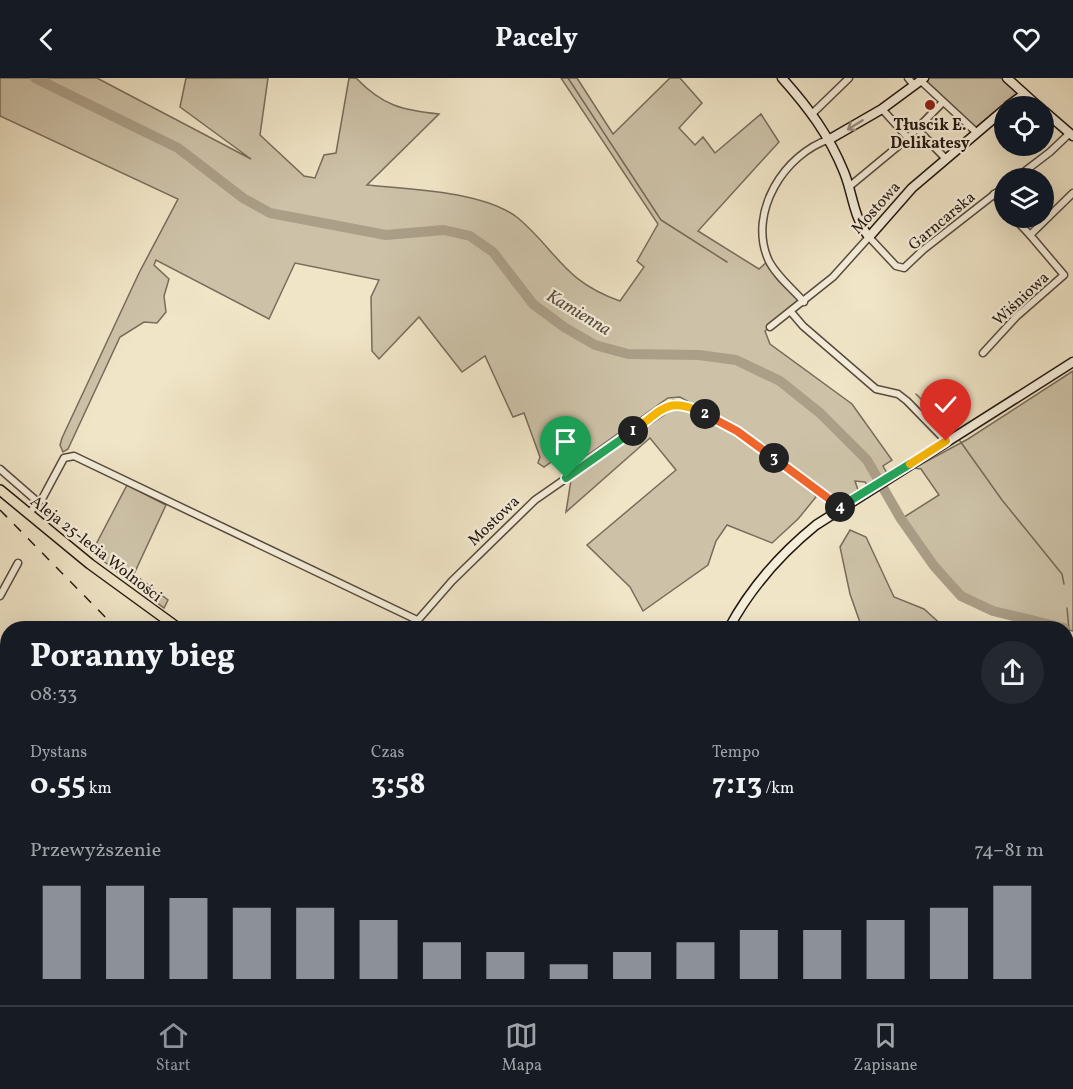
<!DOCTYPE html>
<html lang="pl">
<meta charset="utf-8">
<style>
:root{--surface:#171b24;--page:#242831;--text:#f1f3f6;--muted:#9ea1a6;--line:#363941;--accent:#8c9099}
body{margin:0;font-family:Vollkorn,serif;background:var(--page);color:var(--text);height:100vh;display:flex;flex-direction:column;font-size:22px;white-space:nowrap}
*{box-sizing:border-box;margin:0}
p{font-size:20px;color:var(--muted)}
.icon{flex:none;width:33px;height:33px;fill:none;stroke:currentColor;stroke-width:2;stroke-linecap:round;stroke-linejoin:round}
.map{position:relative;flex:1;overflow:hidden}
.drawer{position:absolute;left:0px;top:543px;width:1074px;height:384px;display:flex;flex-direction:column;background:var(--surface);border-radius:24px 24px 0 0;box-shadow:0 6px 24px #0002}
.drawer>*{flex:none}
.tools{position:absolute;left:994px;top:18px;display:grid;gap:12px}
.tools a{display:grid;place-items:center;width:60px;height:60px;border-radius:50%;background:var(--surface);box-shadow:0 6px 24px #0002;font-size:30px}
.pin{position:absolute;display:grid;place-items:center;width:51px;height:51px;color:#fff;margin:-62px -26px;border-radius:50% 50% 50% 0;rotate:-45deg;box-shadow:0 0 6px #0007}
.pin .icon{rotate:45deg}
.km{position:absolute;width:30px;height:30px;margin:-15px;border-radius:50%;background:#222;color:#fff;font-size:16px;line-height:30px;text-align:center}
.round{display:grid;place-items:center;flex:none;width:63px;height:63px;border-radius:32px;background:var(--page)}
.headline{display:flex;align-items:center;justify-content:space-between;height:102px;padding:0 30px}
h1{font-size:33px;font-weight:700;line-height:45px}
.figures{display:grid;grid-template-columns:repeat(3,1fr);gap:9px;height:102px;padding:6px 30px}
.figures div{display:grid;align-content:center}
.figures b{font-size:30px;font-weight:700}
.figures small{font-size:16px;font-weight:400}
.figures p{font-size:16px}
.chart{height:168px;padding:12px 30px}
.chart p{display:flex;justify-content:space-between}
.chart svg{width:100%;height:108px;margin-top:6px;stroke:var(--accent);stroke-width:6}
header{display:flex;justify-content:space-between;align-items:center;height:78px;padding:0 30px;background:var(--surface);font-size:27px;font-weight:700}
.menu{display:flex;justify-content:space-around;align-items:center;height:84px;border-top:2px solid var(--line);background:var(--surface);font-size:16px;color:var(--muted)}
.menu a{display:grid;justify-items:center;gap:3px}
.menu .selected{color:var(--accent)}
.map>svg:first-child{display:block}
.green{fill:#cdc2a8;stroke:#786c5c;stroke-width:1.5}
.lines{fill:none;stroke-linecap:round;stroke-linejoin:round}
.stream{stroke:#756958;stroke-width:1.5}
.river{stroke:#ab9f88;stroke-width:10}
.street-casing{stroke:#574a3d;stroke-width:9}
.secondary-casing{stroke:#24170f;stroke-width:11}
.primary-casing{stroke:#24170f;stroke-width:12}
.street{stroke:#f5eedb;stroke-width:6}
.secondary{stroke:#f5eedb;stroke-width:8}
.primary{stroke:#f0e5c7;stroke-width:9}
.rail{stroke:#24170f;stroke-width:1.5;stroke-dasharray:10 10;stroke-linecap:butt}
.oneway{stroke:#978d7f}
.split-1-casing{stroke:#fff;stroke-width:12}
.split-2-casing{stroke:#fff;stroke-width:12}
.split-3-casing{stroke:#fff;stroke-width:12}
.split-4-casing{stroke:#fff;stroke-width:12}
.split-5-casing{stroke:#fff;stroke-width:12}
.split-6-casing{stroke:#fff;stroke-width:12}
.split-1{stroke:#22a559;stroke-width:8}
.split-2{stroke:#f5b400;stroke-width:8}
.split-3{stroke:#f0652b;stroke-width:8}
.split-4{stroke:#f0652b;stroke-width:8}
.split-5{stroke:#22a559;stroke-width:8}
.split-6{stroke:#f5b400;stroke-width:8}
.poi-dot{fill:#8f2418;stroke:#f5eedb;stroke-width:2}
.labels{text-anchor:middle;stroke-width:4.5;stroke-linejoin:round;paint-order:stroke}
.poi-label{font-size:16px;font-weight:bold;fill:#24170f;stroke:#f5eedb}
.street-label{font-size:16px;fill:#24170f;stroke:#f5eedb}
.water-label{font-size:18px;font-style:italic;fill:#5a4d3f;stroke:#f5eedb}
</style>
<header><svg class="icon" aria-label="back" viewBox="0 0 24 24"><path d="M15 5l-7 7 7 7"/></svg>Pacely<svg class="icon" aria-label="heart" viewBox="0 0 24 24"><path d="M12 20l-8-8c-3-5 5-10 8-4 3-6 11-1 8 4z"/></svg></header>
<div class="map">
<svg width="1073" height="927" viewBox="0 0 1073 927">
<rect width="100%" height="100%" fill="#f0e5c7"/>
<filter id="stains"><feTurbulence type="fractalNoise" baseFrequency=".00333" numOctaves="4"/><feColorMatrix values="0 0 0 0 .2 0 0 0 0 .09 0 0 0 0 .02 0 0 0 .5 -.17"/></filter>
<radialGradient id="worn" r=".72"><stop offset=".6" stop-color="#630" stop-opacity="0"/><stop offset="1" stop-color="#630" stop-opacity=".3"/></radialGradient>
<g class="green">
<path d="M 0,0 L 97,0 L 251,81 L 180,29 L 186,0 L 268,0 L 260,57 L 304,98 L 315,100 L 324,77 L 336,75 L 349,0 L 356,0 C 383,28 402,32 439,36 L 367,107 C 409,111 484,113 518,140 C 558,174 563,203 620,223 L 644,189 L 637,183 L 658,146 L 561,0 L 577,0 L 613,56 L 670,0 L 680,0 L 702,25 L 679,50 L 695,67 L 703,59 L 715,75 L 761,36 L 779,64 L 698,153 L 759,191 L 769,182 L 804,224 L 765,253 L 770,266 L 852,326 L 892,382 L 883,388 L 887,395 L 867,407 L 865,404 L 855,403 L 858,412 L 844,422 L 839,421 L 782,383 L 771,370 L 680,319 L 668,320 L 568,391 L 558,379 L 544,389 L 538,385 L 540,379 L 524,335 L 513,339 L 485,278 L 462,294 L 419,239 L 379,281 L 372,273 L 371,219 L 379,202 L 295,185 L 269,241 L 156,182 L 154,187 L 169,201 L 164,218 L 166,234 L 157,245 L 144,244 L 120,259 L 68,371 L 63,374 L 60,367 L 62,360 L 139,195 L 178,121 L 0,38 Z"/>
<polygon points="924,0 1007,0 1023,17 976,54 921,3"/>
<path d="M 1073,293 L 1073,553 C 1039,546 992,539 962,518 C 939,501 918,464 901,441 L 939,417 L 921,391 L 914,390 L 968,361 Z"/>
<path d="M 682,330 C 712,334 783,393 812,412 L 816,419 L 798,441 L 772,465 L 727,447 L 716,463 L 708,487 L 643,533 L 630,509 L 587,467 L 676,392 L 650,360 L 566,434 L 571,402 L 666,334 Z"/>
<polygon points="127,407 166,427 134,496 168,522 164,530 92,474"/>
<polygon points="850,452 866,459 894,519 924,531 945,550 862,550 850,516 840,469"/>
<polygon points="826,920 857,920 853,927 823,927"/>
</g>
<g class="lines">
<g class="stream">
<polyline points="568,0 661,142 727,184"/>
<polyline points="916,316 949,349"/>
<polyline points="960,363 1002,422 1062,496 1064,506"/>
<polyline points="1067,530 1069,552"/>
<polyline points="0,674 8,672"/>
<polyline points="832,927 836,920"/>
</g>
<polyline class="river" points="35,0 178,70 243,120 270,135 386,157 444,152 470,158 493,174 533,226 564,249 595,267 628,276 699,277 736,282 780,303 820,335 867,382 901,441 934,488 961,518 993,533 1064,550"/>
<g class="street-casing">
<g id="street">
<polyline points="908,0 914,7"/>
<polyline points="921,3 976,54"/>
<polyline points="882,31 908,60"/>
<polyline points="813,35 849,0"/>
<polyline points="917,51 946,81"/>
<polyline points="1016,100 1050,74 1070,55"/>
<polyline points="850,108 908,60 943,24"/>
<polyline points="994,116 1005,129"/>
<polyline points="1014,140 1030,157"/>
<path d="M 804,224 C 793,211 775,197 768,181 C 748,134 784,76 830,61"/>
<polyline points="791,234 803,248 876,311 898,316 907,323 947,364"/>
<polyline points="770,249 833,199 869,159 896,188 904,190 923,172 1005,108"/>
<polyline points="983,275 1017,238 1064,197 1030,157 1073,115"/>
<polyline points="0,391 39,425"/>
<polyline points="28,436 42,421 64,380 74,378 417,542"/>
<polyline points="0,518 18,485"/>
<polyline points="411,550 452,503 535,422 673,326 686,327 737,353 841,429"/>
<polyline points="0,778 8,767"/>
<polyline points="0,905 8,912"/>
<polyline points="15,920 23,927"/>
<polyline points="265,920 273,927"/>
<polyline points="169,927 172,920"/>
</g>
</g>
<g class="secondary-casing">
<g id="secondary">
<path d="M 782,0 C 808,29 829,57 844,94 C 853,116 853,139 869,159 L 912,110 L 1005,31"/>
<polyline points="1007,0 1038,28"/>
<polyline points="1008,28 1023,17"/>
<polyline points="1044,33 1073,58"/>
<polyline points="830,61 882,31 924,0"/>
<path d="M 729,550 C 751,509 779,477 816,447 L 1073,284"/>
<polyline points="0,597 8,604"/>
<polyline points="344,920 352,927"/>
</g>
</g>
<g class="primary-casing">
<g id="primary">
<polyline points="0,412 90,486 178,550"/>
<polyline points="715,927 716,920"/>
</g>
</g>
<use href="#street" class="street"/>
<use href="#secondary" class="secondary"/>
<use href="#primary" class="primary"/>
<g class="rail">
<polyline points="0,432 116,550"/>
<polyline points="420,920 425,927"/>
</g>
</g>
<defs><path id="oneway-shaft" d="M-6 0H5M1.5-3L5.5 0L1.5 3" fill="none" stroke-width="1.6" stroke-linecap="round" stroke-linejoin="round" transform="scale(1.5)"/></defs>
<use class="oneway" href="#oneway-shaft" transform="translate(855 47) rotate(148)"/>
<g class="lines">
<g class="split-1-casing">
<polyline id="split-1" points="566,400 633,353"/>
</g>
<g class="split-2-casing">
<path id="split-2" d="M 633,353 C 664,331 668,317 705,336"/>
</g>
<g class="split-3-casing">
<polyline id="split-3" points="705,336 737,353 774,380"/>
</g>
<g class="split-4-casing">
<polyline id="split-4" points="774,380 840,429"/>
</g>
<g class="split-5-casing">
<polyline id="split-5" points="840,429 910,386"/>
</g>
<g class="split-6-casing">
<polyline id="split-6" points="910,386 946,363"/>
</g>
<use href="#split-1" class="split-1"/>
<use href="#split-2" class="split-2"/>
<use href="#split-3" class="split-3"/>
<use href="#split-4" class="split-4"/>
<use href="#split-5" class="split-5"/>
<use href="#split-6" class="split-6"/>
</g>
<circle class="poi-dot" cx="930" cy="27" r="6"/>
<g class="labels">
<g class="poi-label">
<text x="930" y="52">Tłuscik E.<tspan x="930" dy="18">Delikatesy</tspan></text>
</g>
<g class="street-label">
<text transform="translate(875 129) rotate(-48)" y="6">Mostowa</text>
<text transform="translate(941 142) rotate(-40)" y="6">Garncarska</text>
<text transform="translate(1020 220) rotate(-43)" y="6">Wiśniowa</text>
<text transform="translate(493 442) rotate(-44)" y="6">Mostowa</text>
<text transform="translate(97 470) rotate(38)" y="6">Aleja 25-lecia Wolności</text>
</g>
<g class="water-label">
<text transform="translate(579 234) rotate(31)" y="6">Kamienna</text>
</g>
</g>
<rect width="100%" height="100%" filter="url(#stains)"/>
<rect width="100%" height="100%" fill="url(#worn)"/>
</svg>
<div class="tools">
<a><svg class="icon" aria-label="locate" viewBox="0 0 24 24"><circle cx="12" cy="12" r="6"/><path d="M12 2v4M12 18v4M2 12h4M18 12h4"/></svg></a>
<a><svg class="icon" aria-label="layers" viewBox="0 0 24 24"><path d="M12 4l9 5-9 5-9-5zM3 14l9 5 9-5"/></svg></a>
</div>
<div class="pin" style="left:566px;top:400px;background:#1e9e55"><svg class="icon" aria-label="arrive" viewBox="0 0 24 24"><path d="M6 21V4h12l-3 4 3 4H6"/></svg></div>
<div class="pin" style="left:946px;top:363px;background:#d93025"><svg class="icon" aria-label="check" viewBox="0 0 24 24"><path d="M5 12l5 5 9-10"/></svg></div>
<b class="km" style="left:633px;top:353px">1</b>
<b class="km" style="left:705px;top:336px">2</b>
<b class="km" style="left:774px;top:380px">3</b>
<b class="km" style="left:840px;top:429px">4</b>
<section class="drawer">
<div class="headline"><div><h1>Poranny bieg</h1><p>08:33</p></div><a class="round"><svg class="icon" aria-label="share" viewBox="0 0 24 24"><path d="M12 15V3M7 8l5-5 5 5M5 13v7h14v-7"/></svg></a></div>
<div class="figures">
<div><p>Dystans</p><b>0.55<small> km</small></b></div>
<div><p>Czas</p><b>3:58</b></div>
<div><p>Tempo</p><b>7:13<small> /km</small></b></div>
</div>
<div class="chart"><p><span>Przewyższenie</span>74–81 m</p>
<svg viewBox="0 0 160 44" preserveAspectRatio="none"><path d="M5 44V6M15 44V6M25 44V11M35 44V15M45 44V15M55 44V20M65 44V29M75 44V33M85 44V38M95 44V33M105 44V29M115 44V24M125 44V24M135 44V20M145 44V15M155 44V6"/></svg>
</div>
</section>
</div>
<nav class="menu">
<a class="selected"><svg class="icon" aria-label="home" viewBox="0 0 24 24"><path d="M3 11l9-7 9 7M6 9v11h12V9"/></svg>Start</a>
<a><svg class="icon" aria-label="map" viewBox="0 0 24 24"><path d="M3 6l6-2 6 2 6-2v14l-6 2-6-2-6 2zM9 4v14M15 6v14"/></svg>Mapa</a>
<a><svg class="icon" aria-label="saved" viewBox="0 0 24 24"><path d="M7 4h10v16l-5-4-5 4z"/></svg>Zapisane</a>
</nav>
